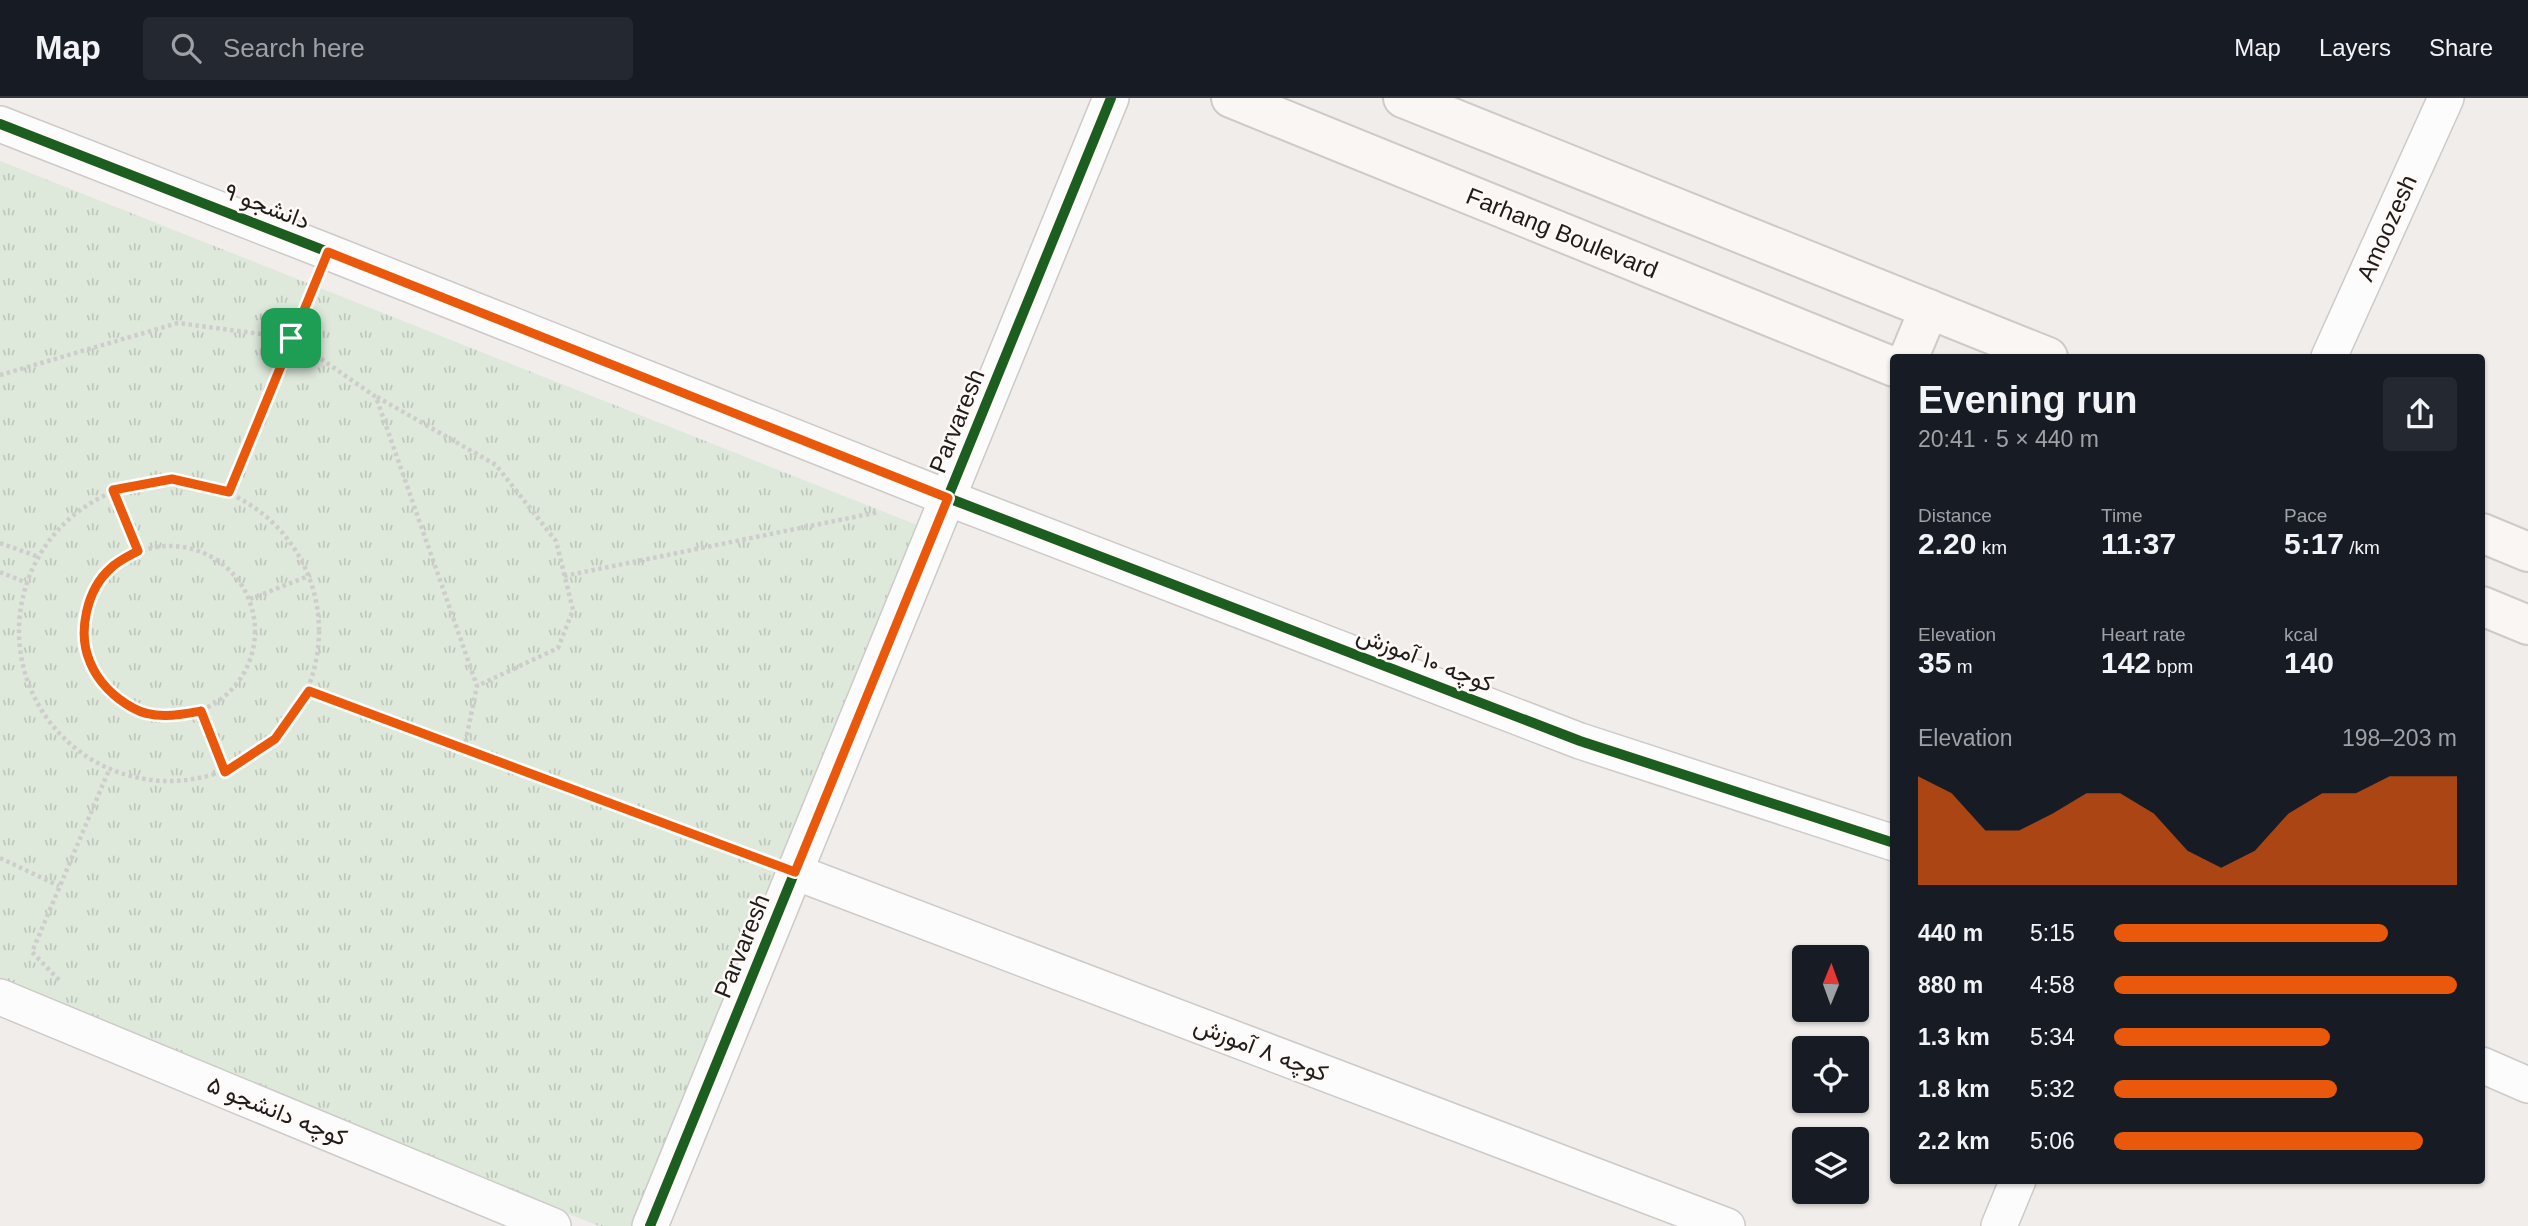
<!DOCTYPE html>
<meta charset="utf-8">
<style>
:root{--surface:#171b24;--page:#242831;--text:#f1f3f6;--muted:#9ea1a6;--line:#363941;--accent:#ea580c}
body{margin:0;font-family:Helvetica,Vazirmatn,sans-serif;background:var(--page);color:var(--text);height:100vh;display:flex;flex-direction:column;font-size:26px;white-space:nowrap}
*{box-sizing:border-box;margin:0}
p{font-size:23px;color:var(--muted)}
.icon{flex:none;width:38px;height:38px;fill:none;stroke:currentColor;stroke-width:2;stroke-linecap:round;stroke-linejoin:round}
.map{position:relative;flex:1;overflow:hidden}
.drawer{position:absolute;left:1890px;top:256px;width:595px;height:830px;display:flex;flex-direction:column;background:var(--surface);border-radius:7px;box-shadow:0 2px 5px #0004}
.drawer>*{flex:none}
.needle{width:46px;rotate:1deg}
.tools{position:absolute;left:1792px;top:847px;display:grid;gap:14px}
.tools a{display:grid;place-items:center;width:77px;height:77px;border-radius:7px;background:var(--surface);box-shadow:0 2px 5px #0004;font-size:35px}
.pin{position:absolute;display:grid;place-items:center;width:60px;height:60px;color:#fff;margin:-30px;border-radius:14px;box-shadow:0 4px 10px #0006}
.round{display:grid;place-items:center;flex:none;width:74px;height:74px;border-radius:7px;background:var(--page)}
.headline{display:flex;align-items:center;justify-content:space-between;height:119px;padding:0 28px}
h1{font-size:38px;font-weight:700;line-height:52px}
.figures{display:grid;grid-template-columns:repeat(3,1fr);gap:10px;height:119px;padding:7px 28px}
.figures div{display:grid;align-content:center}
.figures b{font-size:30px;font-weight:700}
.figures small{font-size:19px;font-weight:400}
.figures p{font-size:19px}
.chart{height:196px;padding:14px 28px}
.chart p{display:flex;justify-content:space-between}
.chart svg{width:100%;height:126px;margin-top:7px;fill:var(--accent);opacity:.7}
ul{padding:0 28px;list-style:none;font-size:23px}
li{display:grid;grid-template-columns:112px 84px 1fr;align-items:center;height:52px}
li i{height:18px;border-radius:9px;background:var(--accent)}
header{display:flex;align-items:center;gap:42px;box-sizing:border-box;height:98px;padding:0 35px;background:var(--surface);border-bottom:2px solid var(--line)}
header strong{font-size:33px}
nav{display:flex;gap:38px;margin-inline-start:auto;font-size:24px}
.search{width:490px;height:63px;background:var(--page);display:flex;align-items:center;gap:18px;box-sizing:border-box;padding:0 24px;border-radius:7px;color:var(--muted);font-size:26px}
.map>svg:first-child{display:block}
.park{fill:url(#park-tufts)}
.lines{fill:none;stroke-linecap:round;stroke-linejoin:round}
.street-casing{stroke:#cdcac8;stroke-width:38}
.secondary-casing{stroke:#cdcac8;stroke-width:42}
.path{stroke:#cecdcc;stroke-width:4.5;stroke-dasharray:3.5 3.5;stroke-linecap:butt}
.street{stroke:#fdfcfc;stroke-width:35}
.secondary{stroke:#f9f6f4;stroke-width:38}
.cycleway-casing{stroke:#fffaf7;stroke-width:15}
.cycleway{stroke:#1b5e20;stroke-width:10}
.route-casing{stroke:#fff;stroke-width:14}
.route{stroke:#ea580c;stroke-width:9}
.labels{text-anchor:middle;stroke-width:5;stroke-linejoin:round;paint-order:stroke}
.street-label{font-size:24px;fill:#1f1d1b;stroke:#fffaf7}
</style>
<header>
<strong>Map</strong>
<div class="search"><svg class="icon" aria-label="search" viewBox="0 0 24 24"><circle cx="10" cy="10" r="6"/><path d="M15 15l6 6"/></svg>Search here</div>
<nav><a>Map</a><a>Layers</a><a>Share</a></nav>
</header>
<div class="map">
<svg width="2528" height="1128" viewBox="0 0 2528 1128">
<defs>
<pattern id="park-tufts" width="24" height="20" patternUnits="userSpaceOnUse" patternTransform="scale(1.75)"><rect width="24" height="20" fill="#dee9db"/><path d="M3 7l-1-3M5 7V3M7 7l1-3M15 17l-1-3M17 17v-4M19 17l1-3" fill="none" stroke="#bec7bb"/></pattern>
</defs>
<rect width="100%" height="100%" fill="#f0edea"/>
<polygon class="park" points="0,63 917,427 636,1128 599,1128 0,890"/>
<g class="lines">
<g class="street-casing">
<g id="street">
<polyline points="0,26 328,154 948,400 1580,643 1894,745"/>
<polyline points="2329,259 2446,0"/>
<polyline points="795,774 1727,1128"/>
<polyline points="0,899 553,1128"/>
<polyline points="2482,967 2528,987"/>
<polyline points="650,1128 1111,0"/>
<polyline points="1999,1128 2018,1082"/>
</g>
</g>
<g class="secondary-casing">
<g id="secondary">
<polyline points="1231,0 1894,269"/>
<polyline points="1403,0 2048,259"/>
<polyline points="1909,259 1929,211"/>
<polyline points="2482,435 2528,454"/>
<polyline points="2482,508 2528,527"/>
</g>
</g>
<g class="path">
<polyline points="0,277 178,225 291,240 376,299 477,588 464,651"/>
<polyline points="377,299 496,367 556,443 573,512 558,550 477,588"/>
<circle cx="169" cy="533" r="150"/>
<polyline points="113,392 138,453"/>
<polyline points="229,394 314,187"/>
<polyline points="0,445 39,459"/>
<circle cx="170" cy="533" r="85"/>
<polyline points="0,474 27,485"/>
<polyline points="564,478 879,414"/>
<polyline points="250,501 311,477"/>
<polyline points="309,593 761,762"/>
<polyline points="201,613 225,674"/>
<polyline points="0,760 59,788"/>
<polyline points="59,882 32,854 109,672"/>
</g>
<use href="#street" class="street"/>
<use href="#secondary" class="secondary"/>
<g class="cycleway-casing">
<g id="cycleway">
<polyline points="0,26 328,154 948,400 1580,643 1894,745"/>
<polyline points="650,1128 1111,0"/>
</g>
</g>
<use href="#cycleway" class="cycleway"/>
</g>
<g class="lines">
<g class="route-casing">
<path id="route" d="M 328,154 L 948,400 L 795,774 L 309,593 L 275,641 L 225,674 L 201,613 C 179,617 154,622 133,610 C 115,600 98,584 90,564 C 77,534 87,491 111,470 C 118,463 129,458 138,453 L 113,392 L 172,381 L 229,394 Z"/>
</g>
<use href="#route" class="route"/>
</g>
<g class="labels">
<g class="street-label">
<text transform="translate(267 108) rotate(21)" y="8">دانشجو ۹</text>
<text transform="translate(2387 130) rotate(-66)" y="8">Amoozesh</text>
<text transform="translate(1562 135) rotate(22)" y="8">Farhang Boulevard</text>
<text transform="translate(957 323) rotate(-68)" y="8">Parvaresh</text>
<text transform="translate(1425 561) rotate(21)" y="8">کوچه ۱۰ آموزش</text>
<text transform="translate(742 848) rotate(-68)" y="8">Parvaresh</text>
<text transform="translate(1261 951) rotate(21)" y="8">کوچه ۸ آموزش</text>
<text transform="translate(277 1013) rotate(22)" y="8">کوچه دانشجو ۵</text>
</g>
</g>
</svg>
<div class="tools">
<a><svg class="needle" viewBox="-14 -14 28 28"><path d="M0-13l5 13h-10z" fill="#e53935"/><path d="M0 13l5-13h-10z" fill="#9ea1a6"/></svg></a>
<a><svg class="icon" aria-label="locate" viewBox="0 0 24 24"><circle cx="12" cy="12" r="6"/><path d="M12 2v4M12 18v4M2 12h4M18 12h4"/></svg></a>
<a><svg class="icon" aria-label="layers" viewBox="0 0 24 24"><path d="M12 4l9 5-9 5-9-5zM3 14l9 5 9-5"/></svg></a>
</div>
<div class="pin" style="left:291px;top:240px;background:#1e9e55"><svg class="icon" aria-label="arrive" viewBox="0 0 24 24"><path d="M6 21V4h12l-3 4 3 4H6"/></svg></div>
<section class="drawer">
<div class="headline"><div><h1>Evening run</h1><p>20:41 · 5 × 440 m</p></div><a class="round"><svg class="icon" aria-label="share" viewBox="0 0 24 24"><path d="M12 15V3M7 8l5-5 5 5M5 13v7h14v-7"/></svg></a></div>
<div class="figures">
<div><p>Distance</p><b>2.20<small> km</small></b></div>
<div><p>Time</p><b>11:37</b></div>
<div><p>Pace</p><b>5:17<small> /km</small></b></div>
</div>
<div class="figures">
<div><p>Elevation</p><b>35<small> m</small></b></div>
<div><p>Heart rate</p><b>142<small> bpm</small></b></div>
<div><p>kcal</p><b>140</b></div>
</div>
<div class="chart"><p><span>Elevation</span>198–203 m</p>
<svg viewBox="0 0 160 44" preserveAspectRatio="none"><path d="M0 44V6L10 12L20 25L30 25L40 19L50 12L60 12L70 19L80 32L90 38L100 32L110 19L120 12L130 12L140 6L150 6L160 6V44z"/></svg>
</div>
<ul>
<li><b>440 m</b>5:15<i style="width:80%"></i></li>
<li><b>880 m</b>4:58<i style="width:100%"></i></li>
<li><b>1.3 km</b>5:34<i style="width:63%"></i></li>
<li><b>1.8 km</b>5:32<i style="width:65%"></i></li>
<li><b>2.2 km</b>5:06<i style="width:90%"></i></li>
</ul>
</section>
</div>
